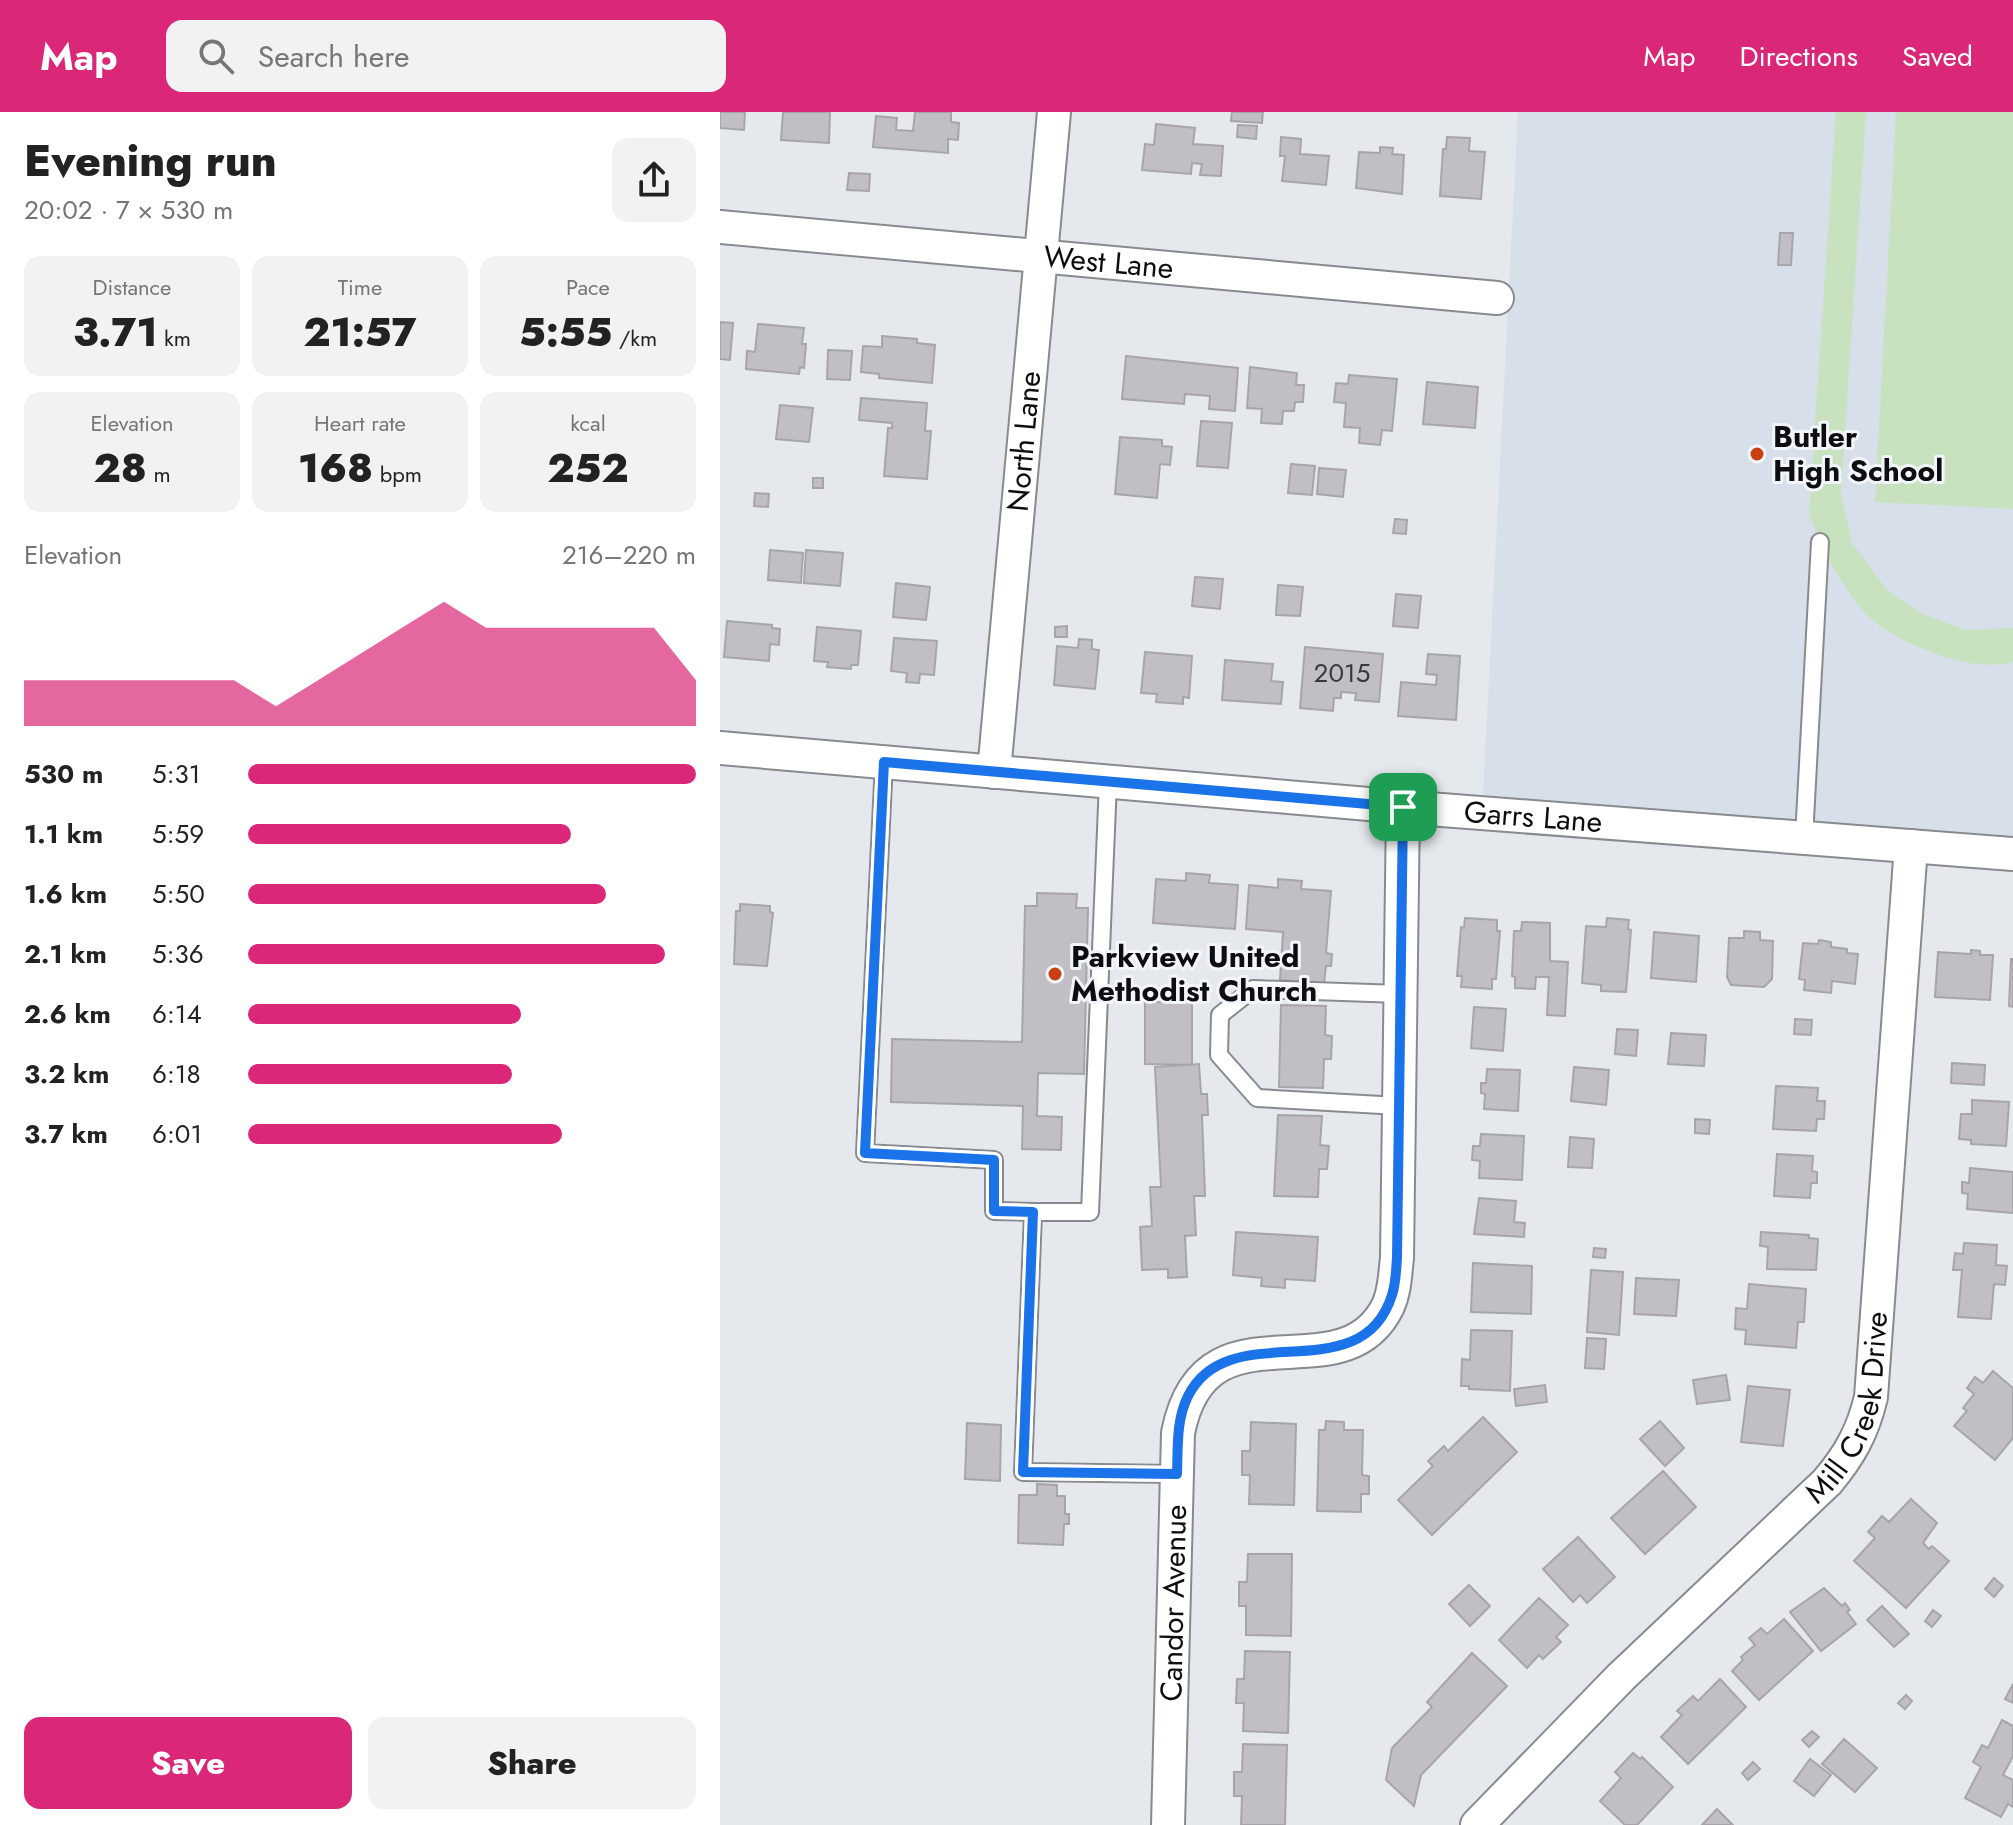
<!DOCTYPE html>
<meta charset="utf-8">
<style>
:root{--surface:#fff;--page:#f2f2f2;--text:#222;--muted:#767676;--accent:#db2777}
body{margin:0;font-family:Jost,sans-serif;background:var(--page);color:var(--text);height:100vh;display:flex;flex-direction:column;font-size:30px;white-space:nowrap}
*{box-sizing:border-box;margin:0}
p{font-size:26px;color:var(--muted)}
.icon{flex:none;width:44px;height:44px;fill:none;stroke:currentColor;stroke-width:2;stroke-linecap:round;stroke-linejoin:round}
.map{position:relative;flex:1;overflow:hidden}
.panel{display:flex;flex-direction:column;background:var(--surface);width:720px}
.panel>*{flex:none}
.pin{position:absolute;display:grid;place-items:center;width:68px;height:68px;color:#fff;margin:-34px;border-radius:16px;box-shadow:0 4px 12px #0006}
.round{display:grid;place-items:center;flex:none;width:84px;height:84px;border-radius:16px;background:var(--page)}
.overview{display:flex;align-items:center;justify-content:space-between;height:136px;padding:0 24px}
h1{font-size:44px;font-weight:800;line-height:60px}
.stats{display:grid;grid-template-columns:repeat(3,1fr);gap:12px;height:136px;padding:8px 24px}
.stats div{display:grid;align-content:center;border-radius:16px;background:var(--page);text-align:center}
.stats b{font-size:40px;font-weight:800}
.stats small{font-size:22px;font-weight:400}
.stats p{font-size:22px}
.chart{height:224px;padding:16px 24px}
.chart p{display:flex;justify-content:space-between}
.chart svg{width:100%;height:144px;margin-top:8px;fill:var(--accent);opacity:.7}
.cta{display:flex;gap:16px;margin-top:auto;padding:16px 24px}
.cta a{flex:1;height:92px;border-radius:16px;background:var(--accent);color:#fff;font-size:32px;font-weight:800;line-height:92px;text-align:center}
.cta a+a{background:var(--page);color:var(--text)}
ul{padding:0 24px;list-style:none;font-size:26px}
li{display:grid;grid-template-columns:128px 96px 1fr;align-items:center;height:60px}
li i{height:20px;border-radius:10px;background:var(--accent)}
header{display:flex;align-items:center;gap:48px;box-sizing:border-box;height:112px;padding:0 40px;background:var(--accent);color:#fff}
header strong{font-size:38px}
nav{display:flex;gap:44px;margin-inline-start:auto;font-size:28px}
.search{width:560px;height:72px;background:var(--page);display:flex;align-items:center;gap:20px;box-sizing:border-box;padding:0 28px;border-radius:16px;color:var(--muted);font-size:30px}
main{display:flex;flex:1;min-height:0}
.map>svg:first-child{display:block}
.built{fill:#d6dfea}
.green{fill:#c8e2c0}
.building{fill:#c1bfc5;stroke:#a7a5ab;stroke-width:2}
.lines{fill:none;stroke-linecap:round;stroke-linejoin:round}
.lane-casing{stroke:#878b8f;stroke-width:20}
.street-casing{stroke:#878b8f;stroke-width:36}
.lane{stroke:#fff;stroke-width:16}
.street{stroke:#fff;stroke-width:32}
.route-casing{stroke:#fff;stroke-width:16}
.route{stroke:#1a73e8;stroke-width:10}
.poi-dot{fill:#c84012;stroke:#f2f6fc;stroke-width:3}
.labels{text-anchor:middle;stroke-width:6;stroke-linejoin:round;paint-order:stroke}
.number-label{font-size:26px;fill:#3a3a3d}
.street-label{font-size:30px;fill:#0d0e10;stroke:#f2f6fc}
.poi-label{font-size:30px;font-weight:bold;fill:#0d0e10;stroke:#f2f6fc;text-anchor:start}
</style>
<header>
<strong>Map</strong>
<div class="search"><svg class="icon" aria-label="search" viewBox="0 0 24 24"><circle cx="10" cy="10" r="6"/><path d="M15 15l6 6"/></svg>Search here</div>
<nav><a>Map</a><a>Directions</a><a>Saved</a></nav>
</header>
<main>
<section class="panel">
<div class="overview"><div><h1>Evening run</h1><p>20:02 · 7 × 530 m</p></div><a class="round"><svg class="icon" aria-label="share" viewBox="0 0 24 24"><path d="M12 15V3M7 8l5-5 5 5M5 13v7h14v-7"/></svg></a></div>
<div class="stats">
<div><p>Distance</p><b>3.71<small> km</small></b></div>
<div><p>Time</p><b>21:57</b></div>
<div><p>Pace</p><b>5:55<small> /km</small></b></div>
</div>
<div class="stats">
<div><p>Elevation</p><b>28<small> m</small></b></div>
<div><p>Heart rate</p><b>168<small> bpm</small></b></div>
<div><p>kcal</p><b>252</b></div>
</div>
<div class="chart"><p><span>Elevation</span>216–220 m</p>
<svg viewBox="0 0 160 44" preserveAspectRatio="none"><path d="M0 44V30L10 30L20 30L30 30L40 30L50 30L60 38L70 30L80 22L90 14L100 6L110 14L120 14L130 14L140 14L150 14L160 30V44z"/></svg>
</div>
<ul>
<li><b>530 m</b>5:31<i style="width:100%"></i></li>
<li><b>1.1 km</b>5:59<i style="width:72%"></i></li>
<li><b>1.6 km</b>5:50<i style="width:80%"></i></li>
<li><b>2.1 km</b>5:36<i style="width:93%"></i></li>
<li><b>2.6 km</b>6:14<i style="width:61%"></i></li>
<li><b>3.2 km</b>6:18<i style="width:59%"></i></li>
<li><b>3.7 km</b>6:01<i style="width:70%"></i></li>
</ul>
<div class="cta"><a>Save</a><a>Share</a></div>
</section>
<div class="map">
<svg width="1293" height="1713" viewBox="0 0 1293 1713">
<rect width="100%" height="100%" fill="#e5e9ee"/>
<polygon class="built" points="798,0 1293,0 1293,725 763,684"/>
<g class="green">
<path d="M 1116,0 L 1146,0 L 1121,381 L 1132,431 L 1167,478 L 1200,501 L 1246,518 L 1293,516 L 1293,550 C 1270,556 1241,551 1219,543 C 1200,536 1180,528 1163,516 C 1130,495 1103,438 1089,402 Z"/>
<polygon points="1176,0 1293,0 1293,397 1155,390"/>
</g>
<g class="building">
<polygon points="0,0 25,0 24,18 0,16"/>
<polygon points="63,0 110,0 109,31 61,28"/>
<polygon points="195,0 231,0 231,10 239,11 238,28 228,27 228,41 153,35 156,4 177,6 176,18 193,19"/>
<polygon points="512,0 543,0 542,11 511,9"/>
<polygon points="436,12 475,16 473,32 503,34 501,64 480,63 482,52 472,51 471,62 422,58 425,32 434,33"/>
<polygon points="518,13 537,14 536,27 517,25"/>
<polygon points="561,25 581,27 580,42 609,44 606,73 562,69 565,44 560,44"/>
<polygon points="727,25 750,26 749,39 765,40 761,87 720,84 723,37 726,37"/>
<polygon points="660,35 673,36 672,42 684,43 682,82 636,76 639,40 660,41"/>
<polygon points="129,61 150,62 149,79 127,78"/>
<polygon points="1060,121 1073,121 1071,153 1058,153"/>
<polygon points="0,210 13,211 10,248 0,247"/>
<polygon points="38,212 84,216 82,232 86,232 84,256 80,255 79,262 26,257 27,239 35,240"/>
<polygon points="162,224 197,227 197,231 215,233 212,271 159,266 159,262 141,260 143,234 162,235"/>
<polygon points="108,238 132,239 130,268 107,267"/>
<polygon points="406,244 518,256 515,299 489,297 490,284 465,282 464,292 402,287"/>
<polygon points="530,255 577,261 576,273 584,273 583,290 575,290 574,299 563,299 562,312 541,311 542,297 527,296"/>
<polygon points="629,263 677,267 672,319 662,318 660,333 639,331 640,316 624,315 626,291 614,290 616,271 628,272"/>
<polygon points="707,270 758,275 755,316 703,312"/>
<polygon points="141,286 207,291 205,319 211,319 207,367 164,364 168,316 172,316 172,311 139,308"/>
<polygon points="60,293 93,296 89,330 56,327"/>
<polygon points="481,309 512,311 508,356 477,354"/>
<polygon points="400,325 442,328 442,334 452,335 450,353 440,352 437,386 395,382"/>
<polygon points="571,352 595,354 592,383 568,381"/>
<polygon points="599,356 626,358 623,385 597,382"/>
<rect x="93" y="366" width="10" height="10"/>
<polygon points="35,381 49,382 48,395 34,394"/>
<polygon points="675,407 687,408 686,422 673,421"/>
<polygon points="50,438 83,441 81,471 48,468"/>
<polygon points="86,438 123,441 120,474 84,471"/>
<polygon points="475,465 503,467 500,497 472,494"/>
<polygon points="176,471 210,475 206,508 173,505"/>
<polygon points="558,473 583,475 580,504 556,503"/>
<polygon points="676,482 701,484 698,516 673,514"/>
<polygon points="7,509 52,513 52,516 60,517 59,533 50,532 49,549 4,545"/>
<polygon points="347,514 347,525 335,525 335,515"/>
<polygon points="97,515 141,519 138,553 131,553 131,557 107,555 108,550 94,549"/>
<polygon points="174,526 217,529 214,563 200,562 199,571 186,570 187,561 171,559"/>
<polygon points="359,527 372,528 372,537 379,538 375,577 334,573 337,534 358,536"/>
<polygon points="585,535 663,542 659,590 635,588 636,581 621,580 621,586 614,586 613,599 580,596"/>
<polygon points="425,540 472,544 469,586 463,585 463,592 436,590 437,582 421,581"/>
<polygon points="708,542 740,544 736,608 678,604 681,570 716,573 717,563 706,562"/>
<polygon points="505,548 553,552 551,569 563,570 561,592 502,588"/>
<polygon points="466,761 490,763 489,771 518,773 515,817 433,811 436,767 466,769"/>
<polygon points="558,767 582,769 581,777 611,779 606,841 612,842 611,854 606,854 604,871 560,868 563,820 526,817 529,773 558,776"/>
<polygon points="317,781 357,782 356,796 368,796 364,962 318,961 317,1004 342,1005 341,1038 302,1037 303,994 171,990 172,927 302,930 305,794 317,794"/>
<polygon points="20,792 50,794 50,800 53,801 47,854 14,852 16,799 20,799"/>
<polygon points="745,806 777,808 777,819 780,819 776,867 772,867 772,877 741,875 742,864 737,864 741,815 744,816"/>
<polygon points="887,806 909,808 908,817 911,818 906,880 881,879 881,873 862,871 866,814 886,815"/>
<polygon points="802,810 830,811 830,849 848,850 845,904 827,903 829,865 816,865 815,877 795,876 795,865 792,864 794,819 801,819"/>
<polygon points="1024,819 1040,820 1040,828 1053,829 1052,867 1044,875 1011,873 1007,865 1009,826 1024,826"/>
<polygon points="934,820 979,824 976,870 931,866"/>
<polygon points="1099,828 1111,830 1111,835 1127,837 1127,841 1138,842 1135,872 1112,869 1111,881 1084,878 1085,868 1079,867 1083,831 1098,832"/>
<polygon points="1251,838 1260,839 1260,843 1273,843 1270,888 1215,885 1218,840 1251,842"/>
<polygon points="1291,847 1293,847 1293,895 1289,894"/>
<polygon points="425,890 472,890 472,953 425,952"/>
<polygon points="561,893 606,894 605,923 612,924 611,947 604,947 603,976 559,975"/>
<polygon points="754,895 786,897 783,939 751,936"/>
<polygon points="1075,907 1092,908 1091,923 1074,922"/>
<polygon points="897,917 918,918 916,944 895,942"/>
<polygon points="951,921 986,923 984,954 948,952"/>
<polygon points="1232,951 1265,953 1264,973 1231,971"/>
<polygon points="479,952 481,982 487,982 488,1003 482,1003 485,1084 474,1084 476,1123 465,1124 467,1165 448,1166 448,1157 422,1158 420,1115 432,1114 430,1075 441,1075 435,955"/>
<polygon points="854,955 889,958 886,993 851,989"/>
<polygon points="767,957 800,958 798,999 764,997 765,982 761,981 761,971 766,971"/>
<polygon points="1056,974 1098,976 1097,989 1105,989 1104,1007 1097,1007 1096,1019 1053,1017"/>
<polygon points="1252,988 1289,990 1286,1034 1251,1032 1251,1028 1239,1027 1241,1002 1252,1002"/>
<polygon points="558,1003 602,1004 600,1033 609,1034 607,1057 599,1057 598,1085 554,1084"/>
<polygon points="975,1007 990,1008 989,1022 975,1021"/>
<polygon points="761,1022 804,1024 802,1068 759,1066 760,1049 752,1048 753,1034 760,1034"/>
<polygon points="850,1025 874,1027 872,1056 848,1055"/>
<polygon points="1057,1042 1093,1044 1092,1059 1097,1060 1097,1071 1091,1071 1090,1086 1054,1084"/>
<polygon points="1250,1056 1293,1060 1293,1101 1247,1097 1248,1082 1242,1081 1242,1070 1249,1071"/>
<polygon points="759,1086 796,1089 794,1110 805,1111 804,1125 754,1122"/>
<polygon points="516,1120 598,1125 595,1169 565,1167 565,1176 541,1174 542,1166 513,1163"/>
<polygon points="1041,1120 1089,1123 1089,1126 1098,1127 1096,1158 1047,1157 1048,1135 1040,1134"/>
<polygon points="1244,1131 1277,1133 1276,1153 1287,1154 1285,1173 1274,1172 1271,1207 1238,1205 1242,1158 1233,1158 1235,1141 1243,1142"/>
<polygon points="874,1136 886,1137 885,1146 873,1145"/>
<polygon points="753,1151 812,1154 811,1202 751,1200"/>
<polygon points="871,1158 903,1160 899,1223 867,1220"/>
<polygon points="916,1166 959,1168 956,1204 914,1202"/>
<polygon points="1029,1172 1086,1177 1084,1210 1078,1210 1076,1236 1025,1232 1026,1218 1015,1217 1016,1196 1027,1197"/>
<polygon points="751,1218 792,1219 790,1279 749,1277 749,1274 741,1274 742,1247 750,1248"/>
<polygon points="867,1226 886,1227 884,1257 865,1256"/>
<polygon points="1273,1259 1293,1276 1293,1326 1275,1348 1234,1314 1247,1299 1243,1296 1254,1282 1247,1276 1255,1265 1263,1271"/>
<polygon points="1006,1263 1010,1288 977,1292 973,1268"/>
<polygon points="825,1273 827,1290 796,1294 794,1277"/>
<polygon points="1028,1274 1070,1278 1063,1334 1021,1330"/>
<polygon points="763,1305 797,1340 712,1423 678,1388 713,1354 708,1349 724,1334 728,1339"/>
<polygon points="606,1309 624,1310 624,1318 643,1318 642,1363 649,1364 649,1382 641,1382 641,1400 597,1399 599,1318 605,1318"/>
<polygon points="940,1309 964,1336 945,1354 920,1327"/>
<polygon points="531,1310 576,1312 574,1393 529,1392 530,1363 522,1363 522,1339 530,1339"/>
<polygon points="247,1311 281,1313 280,1369 245,1367"/>
<polygon points="943,1359 976,1395 925,1442 891,1406"/>
<polygon points="317,1372 337,1373 337,1384 345,1384 345,1402 349,1402 349,1412 344,1412 343,1433 298,1431 299,1383 317,1383"/>
<polygon points="1191,1387 1217,1411 1203,1431 1209,1437 1212,1434 1229,1449 1186,1496 1134,1449 1155,1426 1148,1420 1162,1404 1169,1410"/>
<polygon points="858,1425 895,1465 867,1491 860,1483 853,1490 823,1457"/>
<polygon points="528,1442 572,1442 571,1524 526,1523 526,1494 519,1494 519,1470 527,1470"/>
<polygon points="1274,1466 1283,1474 1274,1485 1265,1477"/>
<polygon points="749,1473 770,1494 750,1514 729,1492"/>
<polygon points="1104,1476 1122,1494 1125,1491 1130,1498 1127,1500 1136,1512 1101,1539 1070,1500"/>
<polygon points="819,1486 848,1513 836,1525 841,1530 823,1547 819,1543 807,1556 779,1528"/>
<polygon points="1162,1494 1189,1522 1174,1535 1147,1508"/>
<polygon points="1213,1498 1221,1504 1212,1515 1205,1509"/>
<polygon points="1064,1507 1093,1539 1039,1588 1012,1559 1023,1548 1021,1545 1035,1533 1029,1526 1041,1516 1047,1522"/>
<polygon points="525,1539 570,1540 568,1621 523,1619 524,1591 516,1591 517,1567 524,1567"/>
<polygon points="752,1541 787,1574 701,1663 694,1694 666,1668 672,1636 712,1595 707,1590"/>
<polygon points="1000,1567 1026,1595 968,1652 941,1625 962,1603 957,1599 973,1584 978,1589"/>
<polygon points="1293,1572 1293,1591 1285,1587"/>
<polygon points="1186,1583 1192,1589 1185,1597 1178,1591"/>
<polygon points="1282,1608 1293,1614 1293,1644 1283,1663 1293,1668 1293,1695 1288,1692 1281,1705 1245,1686 1261,1655 1253,1650 1262,1633 1268,1636"/>
<polygon points="1092,1619 1099,1625 1089,1635 1082,1628"/>
<polygon points="1124,1627 1157,1656 1135,1680 1102,1652"/>
<polygon points="523,1632 567,1633 565,1713 521,1713 522,1684 514,1684 514,1660 522,1660"/>
<polygon points="913,1641 920,1647 922,1645 953,1675 917,1713 905,1713 880,1689 901,1666 895,1660"/>
<polygon points="1090,1647 1111,1663 1094,1684 1074,1669"/>
<polygon points="1033,1650 1040,1657 1028,1668 1022,1661"/>
<polygon points="997,1697 1013,1713 982,1713"/>
</g>
<g class="lines">
<g class="lane-casing">
<g id="lane">
<polyline points="164,650 145,1041 274,1048 274,1099 313,1100 303,1360 457,1362"/>
<polyline points="1084,726 1100,430"/>
<polyline points="679,994 537,986 499,943 500,903 533,877 680,882"/>
<polyline points="313,1100 370,1100 388,670"/>
</g>
</g>
<g class="street-casing">
<g id="street">
<path id="s1" d="M 0,115 L 777,186"/>
<path id="s2" d="M 0,636 L 683,695 L 1293,742"/>
<path id="s3" d="M 274,660 L 334,0"/>
<path id="s4" d="M 448,1713 L 458,1321 C 485,1182 622,1288 668,1194 C 675,1179 675,1162 677,1146 L 683,695"/>
<path id="s5" d="M 757,1713 L 901,1565 L 1107,1370 C 1130,1343 1143,1319 1151,1285 L 1191,734"/>
</g>
</g>
<use href="#lane" class="lane"/>
<use href="#street" class="street"/>
</g>
<g class="lines">
<g class="route-casing">
<path id="route" d="M 164,650 L 683,695 L 677,1146 C 676,1158 676,1171 672,1183 C 641,1282 510,1201 468,1284 C 456,1308 458,1336 457,1362 L 303,1360 L 313,1100 L 274,1099 L 274,1048 L 145,1041 Z"/>
</g>
<use href="#route" class="route"/>
</g>
<g class="poi-dot">
<circle cx="1037" cy="342" r="8"/>
<circle cx="335" cy="862" r="8"/>
</g>
<g class="labels">
<g class="number-label">
<text x="622" y="570">2015</text>
</g>
<g class="street-label">
<text dy="10" stroke="none"><textPath href="#s1" startOffset="390">West Lane</textPath></text>
<text dy="10" stroke="none"><textPath href="#s3" startOffset="332">North Lane</textPath></text>
<text dy="10" stroke="none"><textPath href="#s2" startOffset="816">Garrs Lane</textPath></text>
<text dy="10" stroke="none"><textPath href="#s5" startOffset="570">Mill Creek Drive</textPath></text>
<text dy="10" stroke="none"><textPath href="#s4" startOffset="222">Candor Avenue</textPath></text>
</g>
<g class="poi-label">
<text x="1053" y="335">Butler<tspan x="1053" dy="34">High School</tspan></text>
<text x="351" y="855">Parkview United<tspan x="351" dy="34">Methodist Church</tspan></text>
</g>
</g>
</svg>
<div class="pin" style="left:683px;top:695px;background:#1e9e55"><svg class="icon" aria-label="arrive" viewBox="0 0 24 24"><path d="M6 21V4h12l-3 4 3 4H6"/></svg></div>
</div>
</main>
